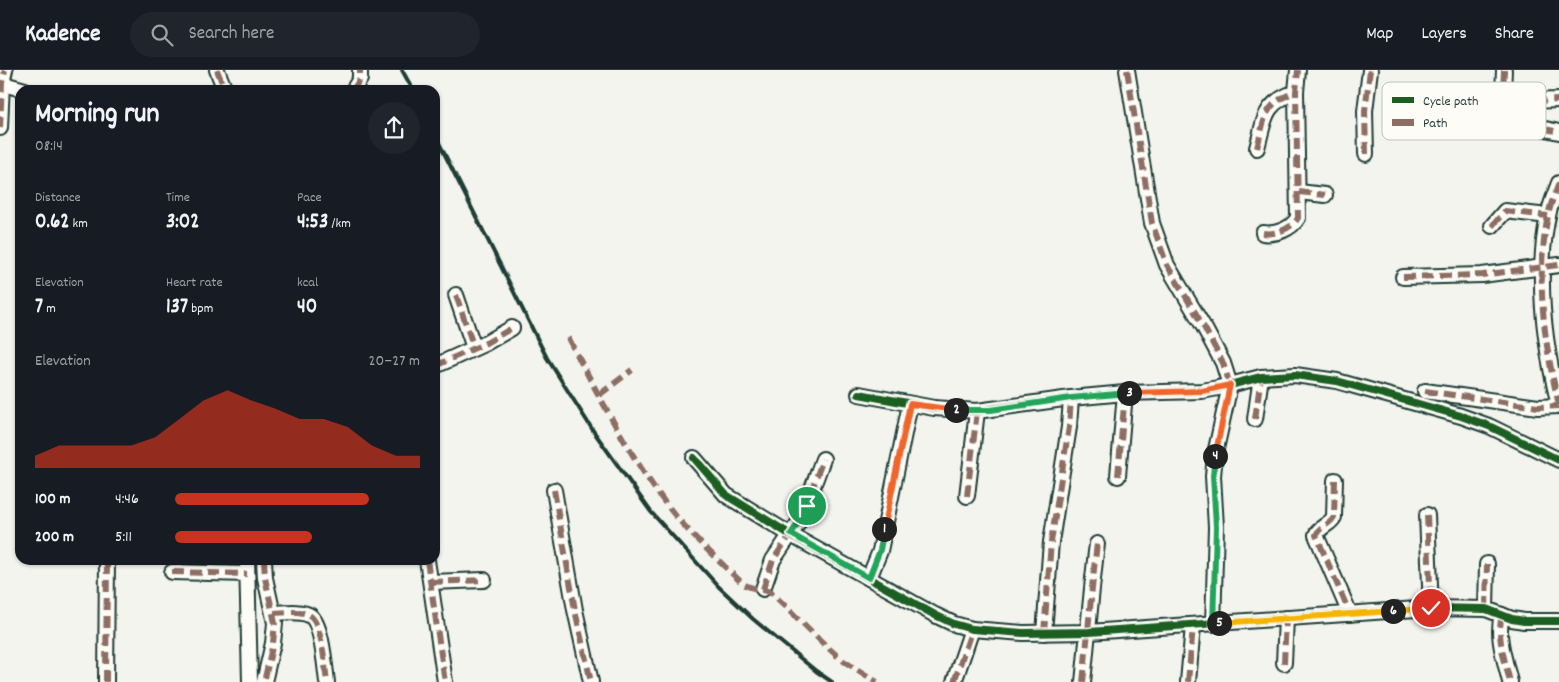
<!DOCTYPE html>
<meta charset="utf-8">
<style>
:root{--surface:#171b24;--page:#20242c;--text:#f1f3f6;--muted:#9ea1a6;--line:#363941;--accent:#c8321e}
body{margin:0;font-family:Dekko,sans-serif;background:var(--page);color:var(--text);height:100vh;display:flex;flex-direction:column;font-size:19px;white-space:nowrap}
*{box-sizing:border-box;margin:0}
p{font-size:16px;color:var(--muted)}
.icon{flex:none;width:28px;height:28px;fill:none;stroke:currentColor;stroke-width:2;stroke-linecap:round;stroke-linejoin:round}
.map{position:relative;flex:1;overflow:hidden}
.panel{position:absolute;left:15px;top:15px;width:425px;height:480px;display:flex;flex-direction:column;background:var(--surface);border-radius:15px;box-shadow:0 1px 4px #0004}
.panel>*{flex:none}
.pin{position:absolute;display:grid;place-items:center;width:42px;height:42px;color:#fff;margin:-21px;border:2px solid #fff;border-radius:50%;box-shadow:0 1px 5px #0007}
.km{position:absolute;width:25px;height:25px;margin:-12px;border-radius:50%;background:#222;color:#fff;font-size:14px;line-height:25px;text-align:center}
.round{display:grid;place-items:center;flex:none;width:52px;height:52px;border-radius:26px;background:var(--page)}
.head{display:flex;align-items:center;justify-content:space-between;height:85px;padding:0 20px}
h1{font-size:28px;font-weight:700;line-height:38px}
.metrics{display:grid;grid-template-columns:repeat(3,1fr);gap:8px;height:85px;padding:5px 20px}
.metrics div{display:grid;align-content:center}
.metrics b{font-size:21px;font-weight:700}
.metrics small{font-size:14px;font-weight:400}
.metrics p{font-size:14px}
.chart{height:140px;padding:10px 20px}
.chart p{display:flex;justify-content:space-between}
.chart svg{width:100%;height:90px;margin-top:5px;fill:var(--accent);opacity:.7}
ul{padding:0 20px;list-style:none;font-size:16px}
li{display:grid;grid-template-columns:80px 60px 1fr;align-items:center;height:38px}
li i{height:12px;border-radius:6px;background:var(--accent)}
header{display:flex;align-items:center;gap:30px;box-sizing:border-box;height:70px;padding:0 25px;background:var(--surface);border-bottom:1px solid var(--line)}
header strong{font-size:24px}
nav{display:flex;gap:28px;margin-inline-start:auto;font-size:18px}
.search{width:350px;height:45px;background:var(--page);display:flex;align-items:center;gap:12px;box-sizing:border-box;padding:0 18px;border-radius:28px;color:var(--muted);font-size:19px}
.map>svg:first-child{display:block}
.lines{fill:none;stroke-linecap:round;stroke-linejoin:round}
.stream{stroke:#6e8179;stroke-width:4}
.minor-casing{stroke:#1f3d34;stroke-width:18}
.minor{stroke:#fdfcf7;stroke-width:14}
.rail{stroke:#1f3d34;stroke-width:4}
.quiet{stroke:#8d6e63;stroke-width:6;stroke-dasharray:12 6;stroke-linecap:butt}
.cycleway-casing{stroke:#fdfcf7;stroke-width:11}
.cycleway{stroke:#1b5e20;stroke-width:8}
.split-1-casing{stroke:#fff;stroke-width:10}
.split-2-casing{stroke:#fff;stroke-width:10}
.split-3-casing{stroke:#fff;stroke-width:10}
.split-4-casing{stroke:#fff;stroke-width:10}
.split-5-casing{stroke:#fff;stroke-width:10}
.split-6-casing{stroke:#fff;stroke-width:10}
.split-7-casing{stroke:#fff;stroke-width:10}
.split-1{stroke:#22a559;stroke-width:6}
.split-2{stroke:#f0652b;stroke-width:6}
.split-3{stroke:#22a559;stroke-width:6}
.split-4{stroke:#f0652b;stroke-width:6}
.split-5{stroke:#22a559;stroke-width:6}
.split-6{stroke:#f5b400;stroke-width:6}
.split-7{stroke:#f5b400;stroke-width:6}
.key{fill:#fdfcf7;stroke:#bac3bc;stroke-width:1}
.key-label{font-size:14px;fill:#1f3d34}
</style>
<header>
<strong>Kadence</strong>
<div class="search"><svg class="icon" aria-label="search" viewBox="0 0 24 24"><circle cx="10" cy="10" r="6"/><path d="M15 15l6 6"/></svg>Search here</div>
<nav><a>Map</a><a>Layers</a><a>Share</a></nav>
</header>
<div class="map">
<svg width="1559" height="612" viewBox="0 0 1559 612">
<rect width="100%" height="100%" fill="#f4f4ef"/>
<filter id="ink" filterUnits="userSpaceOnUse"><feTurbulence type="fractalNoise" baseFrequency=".02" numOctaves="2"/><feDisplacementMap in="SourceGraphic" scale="10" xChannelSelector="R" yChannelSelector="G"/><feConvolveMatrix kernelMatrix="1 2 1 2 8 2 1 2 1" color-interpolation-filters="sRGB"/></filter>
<g filter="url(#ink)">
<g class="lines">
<polyline class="stream" points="255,535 255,490"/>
<g class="minor-casing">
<g id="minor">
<polyline points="217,0 225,20"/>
<polyline points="1127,0 1152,153 1167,195 1205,259 1223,293 1230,315 1215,384 1213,406 1216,457 1213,554"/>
<path d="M 1504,0 C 1504,7 1502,19 1506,24 C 1515,34 1547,30 1559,30"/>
<polyline points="0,13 25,20"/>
<polyline points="353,20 360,9 360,0"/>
<polyline points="1528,31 1532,56 1559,62"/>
<polyline points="1488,53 1532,56"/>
<polyline points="0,58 2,13 5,0"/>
<path d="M 1257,78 C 1265,49 1263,33 1296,22"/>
<polyline points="1366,84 1365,41 1370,0"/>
<path d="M 1559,113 C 1555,124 1550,135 1548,146 C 1535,208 1544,274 1559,335"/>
<polyline points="1299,122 1325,125"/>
<polyline points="1492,156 1505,141 1548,146"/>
<path d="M 1263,163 C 1276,165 1291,159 1298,148 L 1296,22 L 1298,0"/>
<polyline points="1403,207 1482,205 1559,195"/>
<polyline points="456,225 474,278"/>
<polyline points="435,296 486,273 512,258"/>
<polyline points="1425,321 1538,337 1559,336"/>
<polyline points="859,324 934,338 977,341 1071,328 1125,323 1202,321 1218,318 1261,307 1295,305 1337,311 1461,346 1489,356 1559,390"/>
<polyline points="1255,349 1261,307"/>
<polyline points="694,388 726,425 791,465 935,545 954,554 972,559 1023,563 1089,562 1431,538 1486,539 1512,549 1524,551 1559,551"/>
<polyline points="1118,406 1125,323"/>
<path d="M 1335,410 L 1334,447 C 1330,455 1320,456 1316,465 L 1350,544"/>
<polyline points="554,420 575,540 591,612"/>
<polyline points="967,426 977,341"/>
<polyline points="1427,445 1431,538"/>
<polyline points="247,490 250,612"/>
<polyline points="264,490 265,508 275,553 273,573 264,612"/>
<polyline points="427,490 445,612"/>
<polyline points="172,502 247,504"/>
<polyline points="869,508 880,481 910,334"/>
<polyline points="431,512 484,510"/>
<polyline points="763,519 773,490 801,449 823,389"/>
<polyline points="1486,539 1487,494"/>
<path d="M 274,543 C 284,543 299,540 309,545 C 322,551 325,598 327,612"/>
<path d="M 1502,545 C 1496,567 1505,590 1510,612"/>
<polyline points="1044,563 1051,472 1069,357 1071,328"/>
<polyline points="1284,593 1286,548"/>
<polyline points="106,612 107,490"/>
<polyline points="954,612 972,559"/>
<path d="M 1083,612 C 1088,566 1091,520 1097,474"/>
<polyline points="1188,612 1193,556"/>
</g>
</g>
<use href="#minor" class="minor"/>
<g class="rail">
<polyline points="402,0 413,20"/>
<polyline points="435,65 547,288 594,362 651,442 719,517 753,549 816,601 832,612"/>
</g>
<g class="quiet">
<polyline points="217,0 225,20"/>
<polyline points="1127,0 1152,153 1167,195 1205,259 1223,293 1230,315 1215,384 1213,406 1216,457 1213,554"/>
<path d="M 1504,0 C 1504,7 1502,19 1506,24 C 1515,34 1547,30 1559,30"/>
<polyline points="353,20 360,9 360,0"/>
<polyline points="1528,31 1532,56 1559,62"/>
<polyline points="1488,53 1532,56"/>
<polyline points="0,58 2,13 5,0"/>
<path d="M 1257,78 C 1265,49 1263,33 1296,22"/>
<polyline points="1366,84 1365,41 1370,0"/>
<path d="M 1559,113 C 1555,124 1550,135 1548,146 C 1535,208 1544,274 1559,335"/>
<polyline points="1299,122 1325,125"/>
<polyline points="1492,156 1505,141 1548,146"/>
<path d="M 1263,163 C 1276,165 1291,159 1298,148 L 1296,22 L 1298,0"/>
<polyline points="1403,207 1482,205 1559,195"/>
<polyline points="456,225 474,278"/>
<path d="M 568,268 C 598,323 626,380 663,430 C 686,461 715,487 742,513 C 752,520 762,518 772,523 L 825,575 L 842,590 L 877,612"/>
<polyline points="435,296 486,273 512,258"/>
<polyline points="1425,321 1538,337 1559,336"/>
<polyline points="599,325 632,300"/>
<polyline points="1255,349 1261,307"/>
<polyline points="1118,406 1125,323"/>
<path d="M 1335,410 L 1334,447 C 1330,455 1320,456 1316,465 L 1350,544"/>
<polyline points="554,420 575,540 591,612"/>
<polyline points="967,426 977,341"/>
<polyline points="1427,445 1431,538"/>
<polyline points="264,490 265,508 275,553 273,573 264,612"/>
<polyline points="427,490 445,612"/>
<polyline points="172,502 247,504"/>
<polyline points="869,508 880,481 910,334"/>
<polyline points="431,512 484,510"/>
<polyline points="763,519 773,490 801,449 823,389"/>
<polyline points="1486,539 1487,494"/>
<path d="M 274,543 C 284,543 299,540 309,545 C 322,551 325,598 327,612"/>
<path d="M 1502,545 C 1496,567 1505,590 1510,612"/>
<polyline points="1044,563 1051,472 1069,357 1071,328"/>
<polyline points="1284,593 1286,548"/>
<polyline points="106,612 107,490"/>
<polyline points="954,612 972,559"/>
<path d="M 1083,612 C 1088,566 1091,520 1097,474"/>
<polyline points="1188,612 1193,556"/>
</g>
<g class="cycleway-casing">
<g id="cycleway">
<polyline points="859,324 934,338 977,341 1071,328 1125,323 1202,321 1218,318 1261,307 1295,305 1337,311 1461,346 1489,356 1559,390"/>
<polyline points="694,388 726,425 791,465 935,545 954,554 972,559 1023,563 1089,562 1431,538 1486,539 1512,549 1524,551 1559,551"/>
</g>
</g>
<use href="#cycleway" class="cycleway"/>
</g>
</g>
<g class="lines" filter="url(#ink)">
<g class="split-1-casing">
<polyline id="split-1" points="807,436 801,449 791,464 869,508 880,480 884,459"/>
</g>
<g class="split-2-casing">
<polyline id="split-2" points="884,459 910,334 956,340"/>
</g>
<g class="split-3-casing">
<polyline id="split-3" points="956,340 991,340 1071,328 1129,323"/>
</g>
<g class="split-4-casing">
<polyline id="split-4" points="1129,323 1202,321 1230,315 1215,386"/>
</g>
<g class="split-5-casing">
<polyline id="split-5" points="1215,386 1213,406 1216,457 1213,554 1219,553"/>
</g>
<g class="split-6-casing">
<polyline id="split-6" points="1219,553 1393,541"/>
</g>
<g class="split-7-casing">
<polyline id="split-7" points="1393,541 1431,538"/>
</g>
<use href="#split-1" class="split-1"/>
<use href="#split-2" class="split-2"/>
<use href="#split-3" class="split-3"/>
<use href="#split-4" class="split-4"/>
<use href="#split-5" class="split-5"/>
<use href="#split-6" class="split-6"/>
<use href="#split-7" class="split-7"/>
</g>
<rect x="1382" y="12" width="164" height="58" rx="8" class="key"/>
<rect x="1392" y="27" width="22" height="6" fill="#1b5e20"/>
<rect x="1392" y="49" width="22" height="7" fill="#8d6e63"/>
<g class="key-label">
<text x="1423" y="35">Cycle path</text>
<text x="1423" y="57">Path</text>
</g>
</svg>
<div class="pin" style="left:807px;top:436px;background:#1e9e55"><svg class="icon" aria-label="arrive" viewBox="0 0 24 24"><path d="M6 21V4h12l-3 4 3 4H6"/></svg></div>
<div class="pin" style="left:1431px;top:538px;background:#d93025"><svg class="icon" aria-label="check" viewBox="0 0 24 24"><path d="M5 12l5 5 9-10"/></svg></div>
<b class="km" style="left:884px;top:459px">1</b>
<b class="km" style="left:956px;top:340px">2</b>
<b class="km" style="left:1129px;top:323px">3</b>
<b class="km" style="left:1215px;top:386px">4</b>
<b class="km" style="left:1219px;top:553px">5</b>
<b class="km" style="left:1393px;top:541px">6</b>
<section class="panel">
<div class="head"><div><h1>Morning run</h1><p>08:14</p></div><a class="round"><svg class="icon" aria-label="share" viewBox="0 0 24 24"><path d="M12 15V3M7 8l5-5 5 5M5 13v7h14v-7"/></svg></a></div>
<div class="metrics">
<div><p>Distance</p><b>0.62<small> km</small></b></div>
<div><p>Time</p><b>3:02</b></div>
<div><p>Pace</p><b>4:53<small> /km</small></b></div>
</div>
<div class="metrics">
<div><p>Elevation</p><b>7<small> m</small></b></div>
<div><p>Heart rate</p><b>137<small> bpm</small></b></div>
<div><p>kcal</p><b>40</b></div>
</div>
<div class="chart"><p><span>Elevation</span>20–27 m</p>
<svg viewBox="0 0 160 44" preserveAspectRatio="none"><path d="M0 44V38L10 33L20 33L30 33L40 33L50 29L60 20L70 11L80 6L90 11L100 15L110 20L120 20L130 24L140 33L150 38L160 38V44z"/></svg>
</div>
<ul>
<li><b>100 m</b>4:46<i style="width:79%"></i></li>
<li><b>200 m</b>5:11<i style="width:56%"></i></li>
</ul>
</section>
</div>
